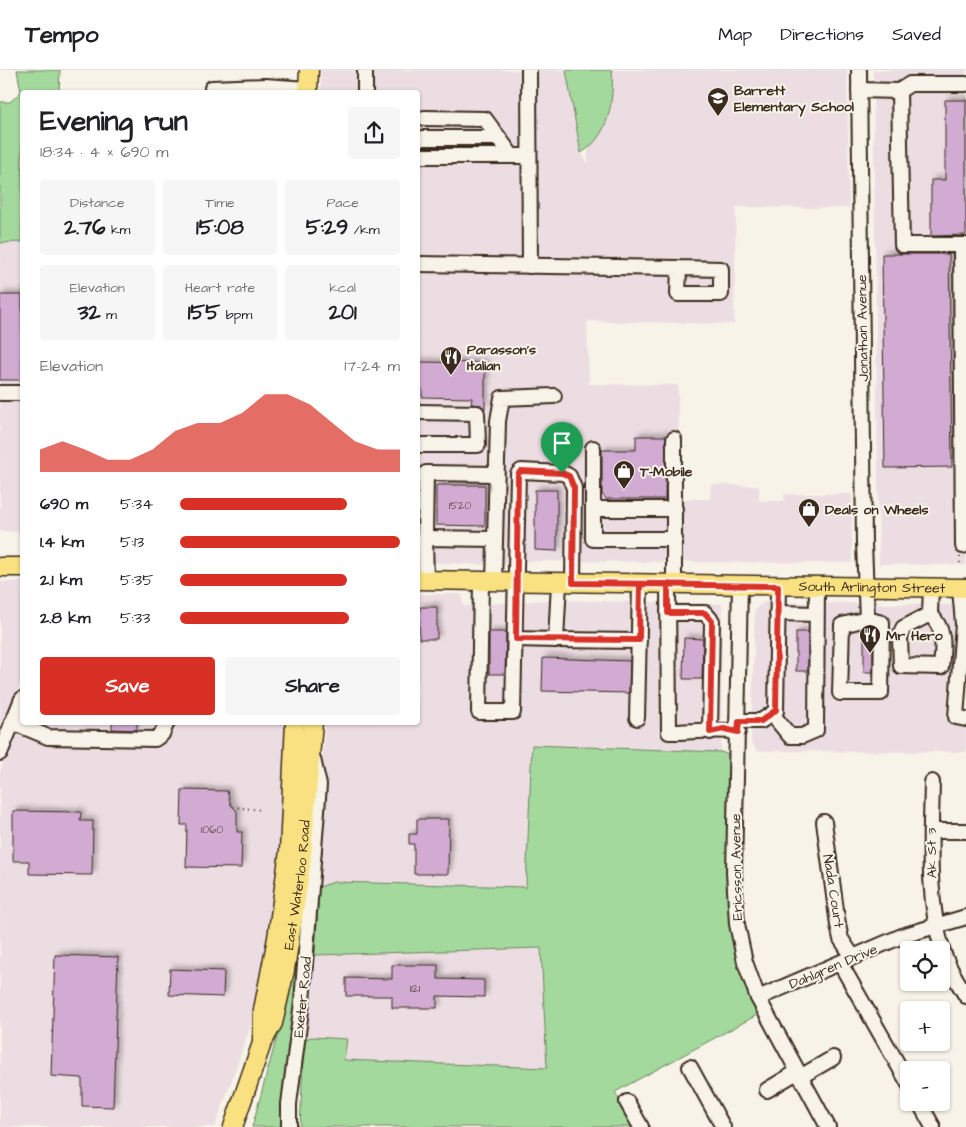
<!DOCTYPE html>
<meta charset="utf-8">
<style>
:root{--surface:#fff;--page:#f6f6f6;--text:#202124;--muted:#757577;--line:#e0e0e0;--accent:#d93025}
body{margin:0;font-family:"Architects Daughter",sans-serif;background:var(--page);color:var(--text);height:100vh;display:flex;flex-direction:column;font-size:19px;white-space:nowrap}
*{box-sizing:border-box;margin:0}
p{font-size:16px;color:var(--muted)}
.icon{flex:none;width:28px;height:28px;fill:none;stroke:currentColor;stroke-width:2;stroke-linecap:round;stroke-linejoin:round}
.map{position:relative;flex:1;overflow:hidden}
.panel{position:absolute;left:20px;top:20px;width:400px;height:635px;display:flex;flex-direction:column;background:var(--surface);border-radius:5px;box-shadow:0 1px 4px #0004}
.panel>*{flex:none}
.controls{position:absolute;left:900px;top:871px;display:grid;gap:10px}
.controls a{display:grid;place-items:center;width:50px;height:50px;border-radius:5px;background:var(--surface);box-shadow:0 1px 4px #0004;font-size:25px}
.pin{position:absolute;display:grid;place-items:center;width:42px;height:42px;color:#fff;margin:-51px -21px;border-radius:50% 50% 50% 0;rotate:-45deg;box-shadow:0 0 5px #0007}
.pin .icon{rotate:45deg}
.round{display:grid;place-items:center;flex:none;width:52px;height:52px;border-radius:5px;background:var(--page)}
.head{display:flex;align-items:center;justify-content:space-between;height:85px;padding:0 20px}
h1{font-size:28px;font-weight:700;line-height:38px}
.stats{display:grid;grid-template-columns:repeat(3,1fr);gap:8px;height:85px;padding:5px 20px}
.stats div{display:grid;align-content:center;border-radius:5px;background:var(--page);text-align:center}
.stats b{font-size:21px;font-weight:700}
.stats small{font-size:14px;font-weight:400}
.stats p{font-size:14px}
.chart{height:140px;padding:10px 20px}
.chart p{display:flex;justify-content:space-between}
.chart svg{width:100%;height:90px;margin-top:5px;fill:var(--accent);opacity:.7}
.cta{display:flex;gap:10px;margin-top:auto;padding:10px 20px}
.cta a{flex:1;height:58px;border-radius:5px;background:var(--accent);color:#fff;font-size:20px;font-weight:700;line-height:58px;text-align:center}
.cta a+a{background:var(--page);color:var(--text)}
ul{padding:0 20px;list-style:none;font-size:16px}
li{display:grid;grid-template-columns:80px 60px 1fr;align-items:center;height:38px}
li i{height:12px;border-radius:6px;background:var(--accent)}
header{display:flex;align-items:center;gap:30px;box-sizing:border-box;height:70px;padding:0 25px;background:var(--surface);border-bottom:1px solid var(--line)}
header strong{font-size:24px}
nav{display:flex;gap:28px;margin-inline-start:auto;font-size:18px}
.map>svg:first-child{display:block}
.built{fill:#ecdde2}
.green{fill:#a3d99d;stroke:#6f825e}
.building{fill:#d2abd3;stroke:#3b2a1e;filter:url(#shadow)}
.lines{fill:none;stroke-linecap:round;stroke-linejoin:round}
.minor-tunnel{stroke:#d1cbc0;stroke-width:14;stroke-dasharray:14 7;stroke-linecap:butt}
.minor-casing{stroke:#3b2a1e;stroke-width:18}
.major-casing{stroke:#3b2a1e;stroke-width:21}
.path{stroke:#3b2a1e;stroke-width:2;stroke-dasharray:1 4;stroke-linecap:butt}
.minor{stroke:#f7f3e8;stroke-width:14}
.major{stroke:#f9e181;stroke-width:18}
.route-casing{stroke:#fff;stroke-width:10}
.route{stroke:#d93025;stroke-width:6}
.labels{text-anchor:middle;stroke-width:4;stroke-linejoin:round;paint-order:stroke}
.number-label{font-size:11px;fill:#614a4b}
.poi-label{font-size:14px;font-weight:bold;fill:#3b2a1e;stroke:#f7f3e8;text-anchor:start}
.street-label{font-size:14px;fill:#3b2a1e;stroke:#f7f3e8}
</style>
<header>
<strong>Tempo</strong>
<nav><a>Map</a><a>Directions</a><a>Saved</a></nav>
</header>
<div class="map">
<svg width="966" height="1057" viewBox="0 0 966 1057">
<defs>
<filter id="shadow"><feDropShadow dx="3.5" dy="-3.5" stdDeviation="2.5" flood-color="#0004"/></filter>
</defs>
<rect width="100%" height="100%" fill="#f7f3e8"/>
<filter id="ink" filterUnits="userSpaceOnUse"><feTurbulence type="fractalNoise" baseFrequency=".02" numOctaves="2"/><feDisplacementMap in="SourceGraphic" scale="10" xChannelSelector="R" yChannelSelector="G"/><feConvolveMatrix kernelMatrix="1 2 1 2 8 2 1 2 1" color-interpolation-filters="sRGB"/></filter>
<g filter="url(#ink)">
<g class="built">
<polygon points="321,0 566,0 581,83 588,93 588,0 847,0 849,138 736,137 734,254 587,251 589,314 678,315 679,429 710,429 711,414 759,416 759,431 785,431 784,424 852,424 852,493 511,491 510,496 418,492 418,22 321,22"/>
<polygon points="873,0 966,0 966,495 879,494"/>
<polygon points="22,172 22,462 0,461 0,173"/>
<polygon points="0,512 22,512 22,607 0,666"/>
<polygon points="418,524 462,524 463,536 549,530 722,534 721,682 532,675 527,817 335,812 314,818 325,653 418,652"/>
<polygon points="764,532 966,535 966,682 757,681 751,672 755,539"/>
<polygon points="22,646 22,652 288,653 277,827 256,941 215,1057 0,1057 0,702 10,668"/>
<polygon points="541,878 547,999 343,990 347,969 304,969 315,885"/>
</g>
<g class="green">
<polygon points="17,0 60,0 59,22 22,22 22,172 0,173 0,32 10,32 21,22"/>
<path d="M 566,0 L 612,0 C 614,31 609,67 581,83 Z"/>
<polygon points="532,675 721,682 732,686 746,915 759,944 615,1022 634,1057 300,1057 304,969 312,967 347,969 344,990 547,998 541,878 315,885 319,817 334,812 526,817"/>
<polygon points="308,809 284,1057 252,1057 284,941"/>
</g>
<g class="building">
<polygon points="945,30 966,30 966,165 931,166 931,110 945,110"/>
<polygon points="882,184 949,184 952,397 885,398"/>
<rect x="0" y="225" width="22" height="85"/>
<polygon points="418,292 485,293 485,339 481,335 471,334 472,328 422,327 422,319 418,319"/>
<polygon points="636,366 666,366 665,429 606,429 602,424 602,380 636,380"/>
<polygon points="436,415 485,415 485,456 436,455"/>
<polygon points="535,420 557,420 557,481 535,480"/>
<polygon points="420,537 437,537 437,569 419,569"/>
<polygon points="489,562 506,562 505,604 489,604"/>
<rect x="796" y="562" width="12" height="39"/>
<polygon points="684,568 703,569 702,609 683,609"/>
<rect x="864" y="569" width="9" height="33"/>
<polygon points="543,588 630,591 629,623 542,621"/>
<polygon points="112,652 137,652 137,660 112,659"/>
<polygon points="182,720 227,721 231,735 237,741 237,762 242,762 241,798 186,797 187,755 181,755"/>
<polygon points="13,741 81,742 80,751 93,751 92,805 29,804 29,791 13,791"/>
<polygon points="417,749 449,749 448,804 414,804 414,774 409,774 409,764 417,764"/>
<polygon points="55,885 118,887 113,1037 82,1036 82,1008 51,1006"/>
<polygon points="392,895 438,895 438,909 484,910 484,927 437,926 437,938 392,938 392,926 346,926 346,908 392,909"/>
<polygon points="170,899 224,901 223,927 169,925"/>
</g>
<g class="lines">
<polyline class="minor-tunnel" points="418,58 423,58"/>
<g class="minor-casing">
<g id="minor">
<polyline points="529,0 530,196"/>
<polyline points="859,0 864,474 867,549"/>
<polyline points="212,18 265,16 308,19"/>
<polyline points="859,20 899,21 910,14 966,14"/>
<polyline points="899,21 902,175 966,175"/>
<polyline points="365,22 365,0"/>
<polyline points="424,48 485,49 512,86"/>
<polyline points="423,68 499,68"/>
<polyline points="418,86 529,86"/>
<polyline points="961,175 963,476"/>
<polyline points="418,194 679,198 721,199 721,224 678,224 679,198"/>
<polyline points="0,323 22,323"/>
<polyline points="418,342 477,343 478,375 418,375"/>
<polyline points="674,369 674,515"/>
<polyline points="593,378 593,469 675,469"/>
<polyline points="593,439 675,439"/>
<polyline points="425,468 426,403 495,404"/>
<polyline points="426,510 425,468 495,469"/>
<polyline points="481,512 479,642 513,642 518,404 521,401 563,403 569,406 574,418 573,513"/>
<polyline points="494,512 498,351 502,328 554,326"/>
<polyline points="559,513 556,570 639,571"/>
<path d="M 668,514 L 669,662 C 690,662 719,658 738,662"/>
<polyline points="740,515 734,802 737,854 745,892 758,928 828,1057"/>
<polyline points="960,518 963,554 956,647 966,649"/>
<polyline points="668,543 705,543 712,551 710,662"/>
<polyline points="777,543 816,544"/>
<path d="M 930,544 L 903,558 L 900,568 L 901,596 L 941,597 C 943,576 946,560 930,544 L 931,517"/>
<polygon points="867,549 882,553 881,623 840,623 842,555"/>
<polyline points="516,569 556,570"/>
<polyline points="772,644 790,666 802,666 816,660 817,516"/>
<polyline points="637,648 640,514"/>
<polyline points="739,651 761,651 776,641 778,516"/>
<polyline points="12,652 48,667 155,669 162,664 167,652"/>
<polyline points="0,683 22,629"/>
<path d="M 932,712 C 931,769 926,827 943,882 C 948,898 958,912 966,926"/>
<polyline points="824,752 838,855 841,869 853,887"/>
<polyline points="931,761 966,761"/>
<polyline points="840,893 909,1014"/>
<polyline points="758,928 902,866 966,847"/>
<polyline points="690,997 723,1057"/>
<polyline points="800,1007 833,988"/>
<polyline points="767,1020 797,1002"/>
<polyline points="627,1032 641,1057"/>
<polyline points="919,1032 933,1057"/>
<polyline points="289,1057 289,1034 302,932 319,715 313,689"/>
</g>
</g>
<g class="major-casing">
<g id="major">
<polyline points="308,22 309,0"/>
<polyline points="0,497 22,497"/>
<path id="s1" d="M 418,510 L 966,518"/>
<polyline points="262,970 263,940 277,868 289,781 295,652"/>
<path id="s2" d="M 233,1057 L 262,973 L 273,953 L 285,900 L 301,796 L 313,652"/>
</g>
</g>
<g class="path">
<polyline points="960,487 960,495"/>
<polyline points="233,737 262,740"/>
</g>
<use href="#minor" class="minor"/>
<use href="#major" class="major"/>
</g>
</g>
<g class="lines" filter="url(#ink)">
<g class="route-casing">
<polyline id="route" points="562,403 569,406 574,418 573,513 668,514 668,543 705,543 712,551 710,662 724,659 738,662 739,651 761,651 776,640 778,516 640,514 639,570 516,569 518,404 521,401 562,403"/>
</g>
<use href="#route" class="route"/>
</g>
<defs>
<g id="school-pin" transform="scale(1.125)"><path d="M0 17L-7.5 6A9.5 9.5 0 1 1 7.5 6Z" fill="#3b2a1e" stroke="#f7f3e8"/><path d="M0-5L7-2L0 1L-7-2ZM-4 1L0 2.5L4 1V4Q0 6-4 4Z" fill="#fff"/></g>
<g id="restaurant-pin" transform="scale(1.125)"><path d="M0 17L-7.5 6A9.5 9.5 0 1 1 7.5 6Z" fill="#3b2a1e" stroke="#f7f3e8"/><path d="M-5-6h1v4h1v-4h1v4h1v-4h1v5L-1.5 .5V6h-2V.5L-5-1ZM5-6V6H3V1.5H1.5Q1.5-4 5-6Z" fill="#fff"/></g>
<g id="shop-pin" transform="scale(1.125)"><path d="M0 17L-7.5 6A9.5 9.5 0 1 1 7.5 6Z" fill="#3b2a1e" stroke="#f7f3e8"/><path d="M-5-2.5h2.3a2.7 3.5 0 0 1 5.4 0H5L5.5 6h-11ZM-1.5-2.5h3a1.5 2.3 0 0 0-3 0Z" fill="#fff"/></g>
</defs>
<g fill-rule="evenodd">
<use href="#school-pin" x="718" y="28"/>
<use href="#restaurant-pin" x="451" y="287"/>
<use href="#shop-pin" x="624" y="401"/>
<use href="#shop-pin" x="809" y="439"/>
<use href="#restaurant-pin" x="870" y="565"/>
</g>
<g class="labels">
<g class="number-label">
<text x="460" y="439">1520</text>
<text x="212" y="763">1060</text>
<text x="415" y="922">1121</text>
</g>
<g class="poi-label">
<text x="734" y="25">Barrett<tspan x="734" dy="16">Elementary School</tspan></text>
<text x="467" y="284">Parasson's<tspan x="467" dy="16">Italian</tspan></text>
<text x="640" y="406">T-Mobile</text>
<text x="825" y="444">Deals on Wheels</text>
<text x="886" y="570">Mr Hero</text>
</g>
<g class="street-label">
<text transform="translate(862 258) rotate(-91)" y="5">Jonathan Avenue</text>
<text dy="5" stroke="none"><textPath href="#s1" startOffset="454">South Arlington Street</textPath></text>
<text transform="translate(931 783) rotate(-90)" y="5">Ak St 3</text>
<text transform="translate(736 797) rotate(-91)" y="5">Ericsson Avenue</text>
<text dy="5" stroke="none"><textPath href="#s2" startOffset="252">East Waterloo Road</textPath></text>
<text transform="translate(834 821) rotate(81)" y="5">Nada Court</text>
<text transform="translate(833 896) rotate(-23)" y="5">Dahlgren Drive</text>
<text transform="translate(302 927) rotate(-84)" y="5">Exeter Road</text>
</g>
</g>
</svg>
<div class="controls">
<a><svg class="icon" aria-label="locate" viewBox="0 0 24 24"><circle cx="12" cy="12" r="6"/><path d="M12 2v4M12 18v4M2 12h4M18 12h4"/></svg></a>
<a>+</a>
<a>−</a>
</div>
<div class="pin" style="left:562px;top:403px;background:#1e9e55"><svg class="icon" aria-label="arrive" viewBox="0 0 24 24"><path d="M6 21V4h12l-3 4 3 4H6"/></svg></div>
<section class="panel">
<div class="head"><div><h1>Evening run</h1><p>18:34 · 4 × 690 m</p></div><a class="round"><svg class="icon" aria-label="share" viewBox="0 0 24 24"><path d="M12 15V3M7 8l5-5 5 5M5 13v7h14v-7"/></svg></a></div>
<div class="stats">
<div><p>Distance</p><b>2.76<small> km</small></b></div>
<div><p>Time</p><b>15:08</b></div>
<div><p>Pace</p><b>5:29<small> /km</small></b></div>
</div>
<div class="stats">
<div><p>Elevation</p><b>32<small> m</small></b></div>
<div><p>Heart rate</p><b>155<small> bpm</small></b></div>
<div><p>kcal</p><b>201</b></div>
</div>
<div class="chart"><p><span>Elevation</span>17–24 m</p>
<svg viewBox="0 0 160 44" preserveAspectRatio="none"><path d="M0 44V33L10 29L20 33L30 38L40 38L50 33L60 24L70 20L80 20L90 15L100 6L110 6L120 11L130 20L140 29L150 33L160 33V44z"/></svg>
</div>
<ul>
<li><b>690 m</b>5:34<i style="width:76%"></i></li>
<li><b>1.4 km</b>5:13<i style="width:100%"></i></li>
<li><b>2.1 km</b>5:35<i style="width:76%"></i></li>
<li><b>2.8 km</b>5:33<i style="width:77%"></i></li>
</ul>
<div class="cta"><a>Save</a><a>Share</a></div>
</section>
</div>
